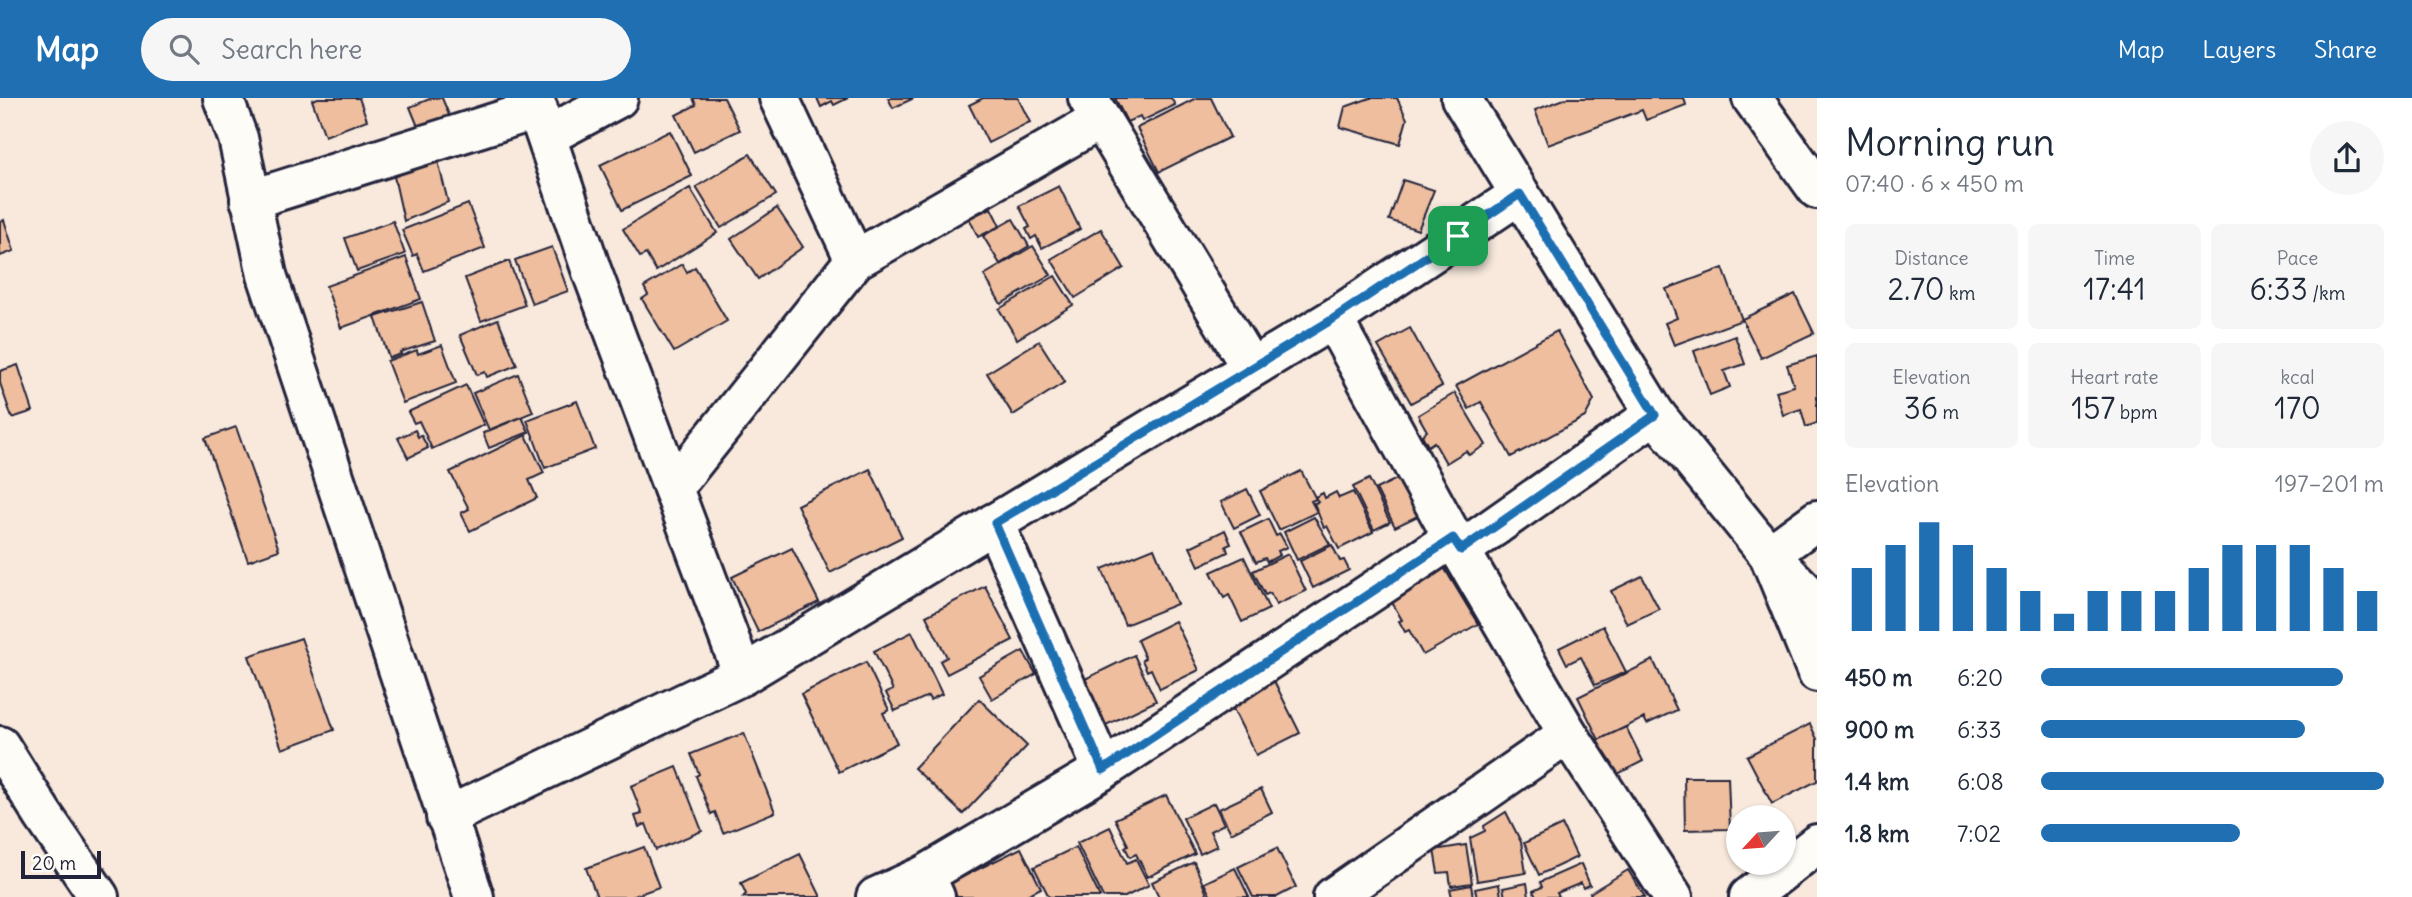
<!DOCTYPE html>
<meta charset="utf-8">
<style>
:root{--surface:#fff;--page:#f6f6f7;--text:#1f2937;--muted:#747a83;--accent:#1f6fb2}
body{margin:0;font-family:Delius,sans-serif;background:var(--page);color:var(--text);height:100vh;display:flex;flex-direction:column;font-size:26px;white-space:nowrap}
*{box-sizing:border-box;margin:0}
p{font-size:23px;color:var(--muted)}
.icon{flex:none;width:38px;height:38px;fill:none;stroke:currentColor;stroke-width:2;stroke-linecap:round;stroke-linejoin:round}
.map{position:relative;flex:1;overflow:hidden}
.drawer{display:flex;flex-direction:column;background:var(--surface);width:595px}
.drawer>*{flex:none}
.needle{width:46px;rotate:244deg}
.controls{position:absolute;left:1726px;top:707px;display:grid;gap:14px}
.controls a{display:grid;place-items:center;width:70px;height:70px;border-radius:50%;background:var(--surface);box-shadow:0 2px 5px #0004;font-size:35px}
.scale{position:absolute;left:21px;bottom:18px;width:80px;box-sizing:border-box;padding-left:7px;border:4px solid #22223b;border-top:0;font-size:19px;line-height:24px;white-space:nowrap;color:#22223b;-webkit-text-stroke:5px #fdfcf7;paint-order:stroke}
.pin{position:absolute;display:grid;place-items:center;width:60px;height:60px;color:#fff;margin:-30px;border-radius:14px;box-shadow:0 4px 10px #0006}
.round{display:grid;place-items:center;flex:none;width:74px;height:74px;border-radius:37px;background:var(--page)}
.head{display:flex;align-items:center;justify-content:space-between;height:119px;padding:0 28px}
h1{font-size:38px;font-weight:600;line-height:52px}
.stats{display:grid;grid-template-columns:repeat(3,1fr);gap:10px;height:119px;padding:7px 28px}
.stats div{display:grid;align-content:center;border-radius:10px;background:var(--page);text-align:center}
.stats b{font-size:30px;font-weight:600}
.stats small{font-size:19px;font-weight:400}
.stats p{font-size:19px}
.chart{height:196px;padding:14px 28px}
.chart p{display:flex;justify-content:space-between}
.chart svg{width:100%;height:126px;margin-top:7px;stroke:var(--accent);stroke-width:6}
ul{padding:0 28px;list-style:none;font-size:23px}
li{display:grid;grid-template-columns:112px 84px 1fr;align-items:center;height:52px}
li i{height:18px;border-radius:9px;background:var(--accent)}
header{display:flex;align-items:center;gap:42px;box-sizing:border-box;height:98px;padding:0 35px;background:var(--accent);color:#fff}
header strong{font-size:33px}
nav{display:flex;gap:38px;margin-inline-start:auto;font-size:24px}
.search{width:490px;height:63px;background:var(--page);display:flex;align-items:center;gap:18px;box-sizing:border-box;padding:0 24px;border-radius:38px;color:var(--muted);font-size:26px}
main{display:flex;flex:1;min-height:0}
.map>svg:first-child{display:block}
.building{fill:#eebe9e;stroke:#22223b;stroke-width:2}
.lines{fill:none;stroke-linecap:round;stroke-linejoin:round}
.minor-casing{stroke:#22223b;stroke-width:44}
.minor{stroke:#fdfcf7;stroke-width:38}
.route-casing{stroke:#fff;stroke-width:14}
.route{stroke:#1f6fb2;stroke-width:9}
</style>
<header>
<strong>Map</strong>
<div class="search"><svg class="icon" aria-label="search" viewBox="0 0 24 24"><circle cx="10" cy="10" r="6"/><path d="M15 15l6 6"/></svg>Search here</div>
<nav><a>Map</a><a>Layers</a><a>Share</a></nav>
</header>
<main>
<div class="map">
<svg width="1817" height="799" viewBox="0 0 1817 799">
<rect width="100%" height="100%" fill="#f8e9dc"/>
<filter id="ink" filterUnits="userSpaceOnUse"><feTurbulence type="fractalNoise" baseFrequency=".0143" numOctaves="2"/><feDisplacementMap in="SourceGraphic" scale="14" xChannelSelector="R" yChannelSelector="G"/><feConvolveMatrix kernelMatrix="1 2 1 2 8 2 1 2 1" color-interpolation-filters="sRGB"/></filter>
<g filter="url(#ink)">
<g class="building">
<polygon points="318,0 359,0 367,22 325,38 312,2"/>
<polygon points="432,0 442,0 452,24 421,36 410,9"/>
<polygon points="693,0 724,0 740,32 694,54 676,17 696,7"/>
<polygon points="817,0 848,0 834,7 832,3 821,9"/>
<polygon points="888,0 914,0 893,10"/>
<polygon points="983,0 1018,0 1030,24 988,45 969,7"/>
<polygon points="1115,0 1171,0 1175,7 1142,23 1140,18 1127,24"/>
<polygon points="1196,0 1211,0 1230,39 1159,74 1137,30"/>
<polygon points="1370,0 1397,0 1407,21 1400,46 1340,29 1345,9"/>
<polygon points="1567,0 1684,0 1686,7 1646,22 1642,12 1548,47 1535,12"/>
<polygon points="670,33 692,78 622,112 600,67"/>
<polygon points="436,55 448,104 404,123 391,65"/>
<polygon points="750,56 776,97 721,130 696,89"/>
<polygon points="1403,82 1434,92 1418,132 1389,122"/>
<polygon points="1059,88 1080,131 1042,150 1036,138 1031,141 1026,131 1030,129 1019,108"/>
<polygon points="690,90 717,135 656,173 646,156 640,159 623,131"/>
<polygon points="468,106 485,150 424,173 417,156 413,158 402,132"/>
<polygon points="777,110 803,149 758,181 731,141"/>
<polygon points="991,110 1000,128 978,139 969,120"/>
<polygon points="1013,121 1029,148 1000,166 983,138"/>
<polygon points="4,122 14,153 0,158 0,124"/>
<polygon points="393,123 405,156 357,173 345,140"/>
<polygon points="1101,131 1124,170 1075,200 1051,161"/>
<polygon points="1033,148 1051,177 1001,206 984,177"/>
<polygon points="552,149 568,193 532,206 515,162"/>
<polygon points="406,159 421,201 341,230 326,188"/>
<polygon points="509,163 525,207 481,223 465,180"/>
<polygon points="682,166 687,174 695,169 727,223 674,254 642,201 648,197 644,189"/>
<polygon points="1723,170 1742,222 1674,247 1665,225 1677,220 1666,191"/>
<polygon points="1055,178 1073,207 1017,241 999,211"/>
<polygon points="1795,196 1814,235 1761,260 1742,221"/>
<polygon points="422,204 435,243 400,254 401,256 389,260 375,219"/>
<polygon points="498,221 517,267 487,279 485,274 477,277 460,237"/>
<polygon points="1410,230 1442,288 1411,305 1378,248"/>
<polygon points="1557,233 1594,302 1585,319 1511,359 1481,304 1469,311 1456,288"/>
<polygon points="1735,238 1745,266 1724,273 1730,289 1710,297 1694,253"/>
<polygon points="1039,243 1065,284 1013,317 987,275"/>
<polygon points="442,247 456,285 403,305 387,263 417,252 418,256"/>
<polygon points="1817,258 1817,325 1806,329 1801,311 1783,317 1776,293 1794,288 1787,267"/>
<polygon points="18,267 33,313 12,320 0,285 0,273"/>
<polygon points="518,276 533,314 489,332 473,295"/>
<polygon points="466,287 484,327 432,351 419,323 414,325 408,314"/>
<polygon points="1455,295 1486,347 1469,357 1466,353 1446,365 1434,344 1428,348 1422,337 1427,333 1418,317"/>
<polygon points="577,303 595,351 545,370 527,322"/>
<polygon points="522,319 529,334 489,350 483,335"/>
<polygon points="236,329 279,452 248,463 205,340"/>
<polygon points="415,332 418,339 421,337 428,350 408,360 398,340"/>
<polygon points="526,337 544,375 529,382 537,400 470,433 461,415 469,411 450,374"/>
<polygon points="870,371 902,439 830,475 797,407"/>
<polygon points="1301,373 1316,401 1311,403 1317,414 1279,432 1260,393"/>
<polygon points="1407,376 1426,414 1395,429 1376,391"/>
<polygon points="1369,381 1390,424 1374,432 1353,389"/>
<polygon points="1247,391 1260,417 1234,430 1221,404"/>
<polygon points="1336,394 1339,400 1353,394 1373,434 1339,451 1327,428 1324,430 1314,405 1318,404 1315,399 1323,395 1325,400"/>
<polygon points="1314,419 1330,446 1297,462 1284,434"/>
<polygon points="1268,421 1276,438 1280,436 1287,449 1278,453 1280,457 1267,464 1265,460 1256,464 1241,434"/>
<polygon points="1225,432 1231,446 1226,448 1228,454 1199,468 1190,449"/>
<polygon points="1332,447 1340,463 1344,462 1349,472 1313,490 1300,463"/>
<polygon points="792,450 819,504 758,534 732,479"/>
<polygon points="1154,450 1177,506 1125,527 1102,471"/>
<polygon points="1288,456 1306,493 1276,507 1270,495 1265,497 1253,473"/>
<polygon points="1244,459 1269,511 1242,524 1229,497 1224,500 1211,474"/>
<polygon points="1443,468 1478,526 1423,557 1409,532 1405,534 1399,523 1402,522 1389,499"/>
<polygon points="1642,478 1659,511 1627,526 1611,493"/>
<polygon points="985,488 1013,542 947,576 940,563 947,559 926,518"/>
<polygon points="1175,523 1199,572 1160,591 1151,571 1147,573 1142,562 1145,560 1137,542"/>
<polygon points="1603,528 1626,574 1595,587 1581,559 1567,566 1559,550"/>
<polygon points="912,534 942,596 930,602 928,598 895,613 886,595 893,592 874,553"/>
<polygon points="301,540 334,632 282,651 249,558"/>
<polygon points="1023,553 1036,576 992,601 979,578"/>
<polygon points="1134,557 1156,603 1104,628 1081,583"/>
<polygon points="1653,562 1677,612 1647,626 1644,620 1599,642 1578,599"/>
<polygon points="866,564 889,612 883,615 897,645 839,674 801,596"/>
<polygon points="1272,579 1300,635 1256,657 1228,601"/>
<polygon points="979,601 1027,648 963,716 914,670"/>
<polygon points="1810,626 1817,641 1817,683 1772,706 1747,658"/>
<polygon points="1626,629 1643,663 1616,677 1596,643"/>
<polygon points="744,635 775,714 723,735 715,714 711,716 696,678 699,676 691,656"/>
<polygon points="677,669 702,733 656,752 646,726 639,729 635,718 642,716 631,688"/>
<polygon points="1684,679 1728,679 1730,731 1685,732"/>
<polygon points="1261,691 1272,714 1231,735 1219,711"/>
<polygon points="1166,697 1195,756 1148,779 1136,756 1130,759 1125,749 1128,747 1115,721"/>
<polygon points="1214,705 1224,726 1210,733 1217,748 1200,756 1183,720"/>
<polygon points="1506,714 1521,744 1526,775 1477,783 1470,740 1485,733 1484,728"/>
<polygon points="1562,727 1577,759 1539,777 1524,745"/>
<polygon points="1110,729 1127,765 1136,761 1149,787 1125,799 1103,799 1077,745"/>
<polygon points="1466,747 1472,785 1451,788 1449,774 1438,775 1434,752"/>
<polygon points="644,749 659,789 631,799 597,799 586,770"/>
<polygon points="1076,749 1100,799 1049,799 1034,769"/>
<polygon points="1021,750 1041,790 1023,799 957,799 950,785"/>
<polygon points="1277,750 1296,789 1277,799 1253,799 1238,769"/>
<polygon points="800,756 821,799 743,799 746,796 741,785"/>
<polygon points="1194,764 1208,799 1159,799 1152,784"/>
<polygon points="1581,766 1590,787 1583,790 1581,785 1557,795 1559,799 1536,799 1533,793 1542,789 1540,784"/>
<polygon points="1235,770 1249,799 1211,799 1204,785"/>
<polygon points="1628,772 1645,799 1593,799 1590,795"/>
<polygon points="1527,785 1529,799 1505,799 1503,790"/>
<polygon points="1499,786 1501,799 1477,799 1475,791"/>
<polygon points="1471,787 1473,799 1452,799 1450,791"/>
</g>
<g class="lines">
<g class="minor-casing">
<g id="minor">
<polyline points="223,0 238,40 267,177 474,799"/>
<polyline points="533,0 592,174 743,577"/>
<polyline points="1088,0 1251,270"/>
<polyline points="1461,0 1655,316 1769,457 1817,505"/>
<polyline points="1752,0 1817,91"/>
<polyline points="547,38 618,0"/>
<polyline points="250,102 538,11"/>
<polyline points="855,162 1100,22"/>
<polyline points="1333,221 1453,440 1568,636 1673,799"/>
<polyline points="673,390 855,162 779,0"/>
<polyline points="1817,422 1769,457 1817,574"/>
<polyline points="994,425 1103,672"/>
<polyline points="1461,452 1655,316"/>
<polyline points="0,648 43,717 99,799"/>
<polyline points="446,719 743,577 1333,221 1520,96"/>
<polyline points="925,777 1103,672 1453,440"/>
<polyline points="876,799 925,777 935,799"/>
<polyline points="1333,799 1568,636"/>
<polyline points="1749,799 1817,746"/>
</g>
</g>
<use href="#minor" class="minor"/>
</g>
</g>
<g class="lines" filter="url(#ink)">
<g class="route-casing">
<polygon id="route" points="1520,96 1655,317 1461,452 1453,440 1103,672 995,425 1333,221"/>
</g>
<use href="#route" class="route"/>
</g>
</svg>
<div class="controls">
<a><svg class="needle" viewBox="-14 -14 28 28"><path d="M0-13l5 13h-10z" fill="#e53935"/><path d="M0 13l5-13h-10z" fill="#747a83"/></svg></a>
</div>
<div class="scale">20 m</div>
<div class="pin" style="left:1458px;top:138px;background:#1e9e55"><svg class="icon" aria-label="arrive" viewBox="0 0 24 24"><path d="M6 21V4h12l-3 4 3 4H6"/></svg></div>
</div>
<section class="drawer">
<div class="head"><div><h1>Morning run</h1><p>07:40 · 6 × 450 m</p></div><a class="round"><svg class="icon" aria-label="share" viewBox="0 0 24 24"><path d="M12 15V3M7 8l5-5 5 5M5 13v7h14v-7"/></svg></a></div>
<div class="stats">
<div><p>Distance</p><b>2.70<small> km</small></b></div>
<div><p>Time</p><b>17:41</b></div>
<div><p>Pace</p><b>6:33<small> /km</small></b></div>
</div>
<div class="stats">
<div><p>Elevation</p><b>36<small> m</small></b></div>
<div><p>Heart rate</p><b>157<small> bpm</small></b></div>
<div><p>kcal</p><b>170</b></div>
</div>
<div class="chart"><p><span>Elevation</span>197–201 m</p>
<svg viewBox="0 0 160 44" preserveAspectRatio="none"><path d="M5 44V22M15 44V14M25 44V6M35 44V14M45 44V22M55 44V30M65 44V38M75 44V30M85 44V30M95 44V30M105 44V22M115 44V14M125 44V14M135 44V14M145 44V22M155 44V30"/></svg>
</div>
<ul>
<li><b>450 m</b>6:20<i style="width:88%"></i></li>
<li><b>900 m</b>6:33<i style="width:77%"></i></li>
<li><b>1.4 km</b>6:08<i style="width:100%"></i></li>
<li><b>1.8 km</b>7:02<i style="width:58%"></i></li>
</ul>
</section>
</main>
